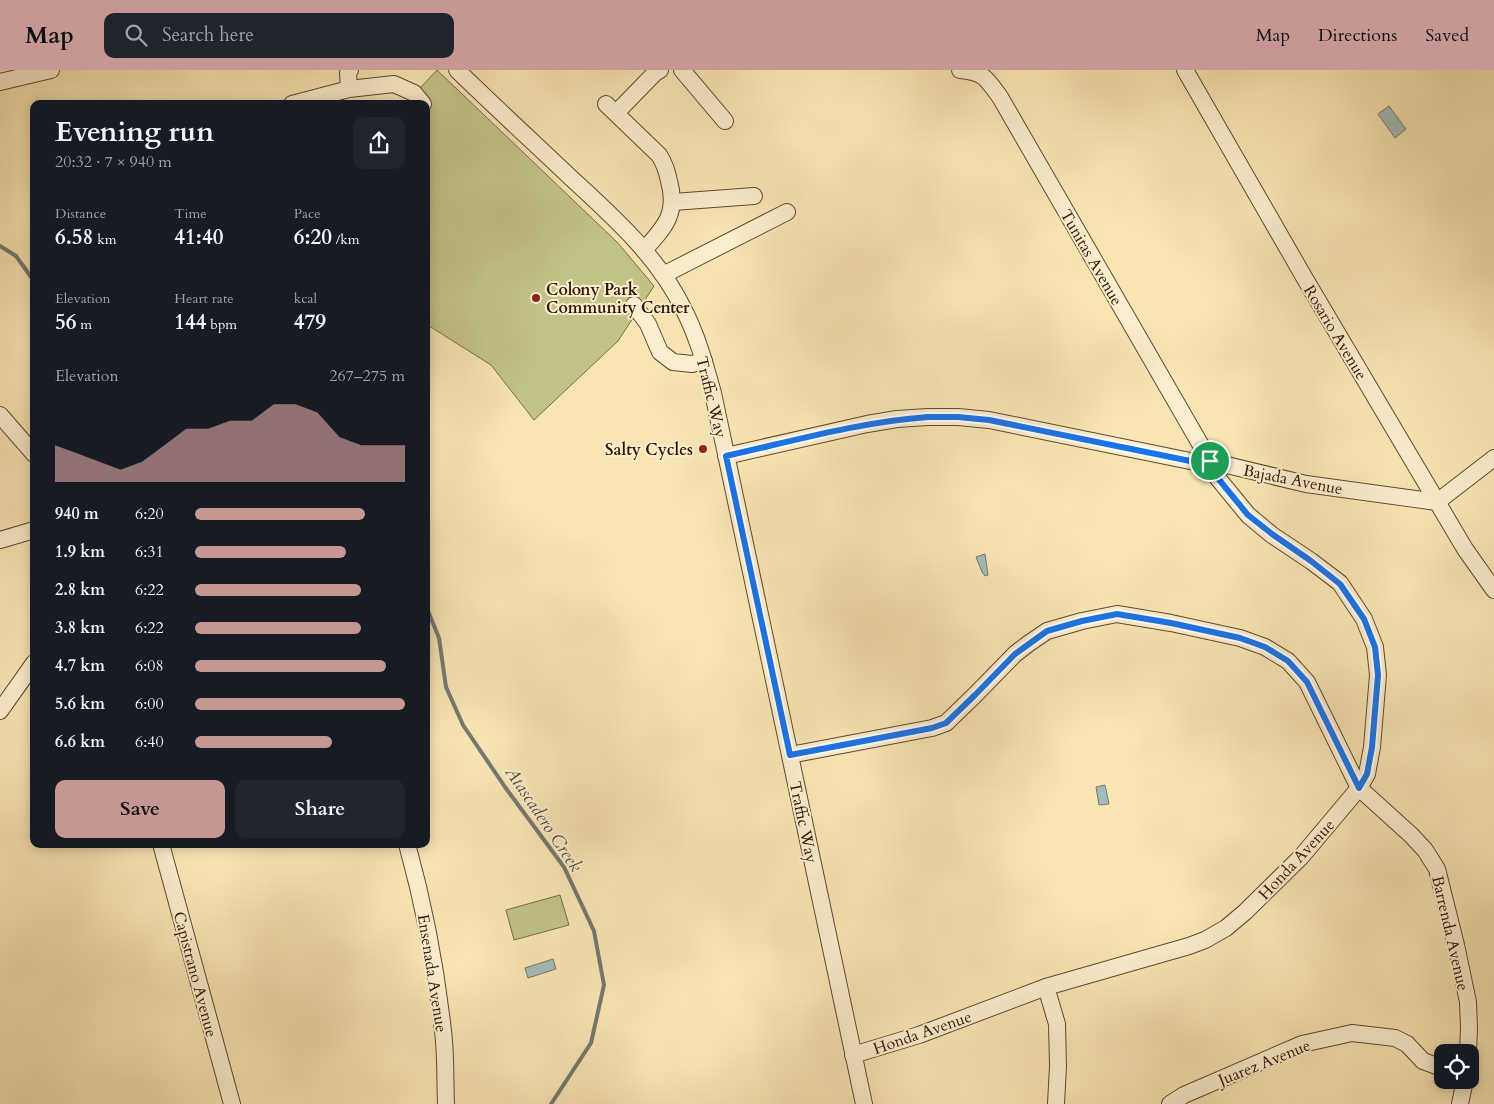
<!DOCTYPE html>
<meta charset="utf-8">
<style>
:root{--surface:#171b24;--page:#20242c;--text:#f1f3f6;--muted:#9ea1a6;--accent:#c59692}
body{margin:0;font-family:Cardo,serif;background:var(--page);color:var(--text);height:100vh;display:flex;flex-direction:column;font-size:19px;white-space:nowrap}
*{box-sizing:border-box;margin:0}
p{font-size:16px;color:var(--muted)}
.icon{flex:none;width:28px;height:28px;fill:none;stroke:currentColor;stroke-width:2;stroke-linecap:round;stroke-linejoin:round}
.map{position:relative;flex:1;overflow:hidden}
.sheet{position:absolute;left:30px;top:30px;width:400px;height:748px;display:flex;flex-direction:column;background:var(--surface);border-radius:10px;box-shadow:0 2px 12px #0003}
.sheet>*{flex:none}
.fabs{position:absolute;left:1434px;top:974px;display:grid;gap:10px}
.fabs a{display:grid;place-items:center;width:45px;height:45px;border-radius:10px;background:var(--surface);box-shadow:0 2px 12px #0003;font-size:25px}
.pin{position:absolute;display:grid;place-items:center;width:42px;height:42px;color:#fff;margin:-21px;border:2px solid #fff;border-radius:50%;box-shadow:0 1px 5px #0007}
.round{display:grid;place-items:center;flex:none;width:52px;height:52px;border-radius:10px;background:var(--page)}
.summary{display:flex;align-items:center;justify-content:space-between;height:85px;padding:0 25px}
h1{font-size:28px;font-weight:800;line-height:38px}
.metrics{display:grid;grid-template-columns:repeat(3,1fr);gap:8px;height:85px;padding:5px 25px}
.metrics div{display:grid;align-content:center}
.metrics b{font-size:21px;font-weight:800}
.metrics small{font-size:14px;font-weight:400}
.metrics p{font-size:14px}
.chart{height:140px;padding:10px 25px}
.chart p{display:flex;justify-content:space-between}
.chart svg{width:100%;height:90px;margin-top:5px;fill:var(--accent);opacity:.7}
.cta{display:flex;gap:10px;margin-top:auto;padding:10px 25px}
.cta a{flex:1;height:58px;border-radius:10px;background:var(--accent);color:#111;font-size:20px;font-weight:800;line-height:58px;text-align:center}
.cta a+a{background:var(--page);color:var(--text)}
ul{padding:0 25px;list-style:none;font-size:16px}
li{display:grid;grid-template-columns:80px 60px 1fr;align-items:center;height:38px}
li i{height:12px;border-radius:6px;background:var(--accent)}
header{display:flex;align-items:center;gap:30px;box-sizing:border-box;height:70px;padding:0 25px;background:var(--accent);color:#111}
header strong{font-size:24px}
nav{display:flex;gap:28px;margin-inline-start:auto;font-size:18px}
.search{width:350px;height:45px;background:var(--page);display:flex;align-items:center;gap:12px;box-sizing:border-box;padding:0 18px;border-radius:10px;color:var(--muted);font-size:19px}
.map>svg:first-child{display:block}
.green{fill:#c3c389;stroke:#786c45}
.water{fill:#a3bcb9;stroke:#74796f}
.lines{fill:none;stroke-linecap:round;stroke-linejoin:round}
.stream{stroke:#74796f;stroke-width:4}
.minor-casing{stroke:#60492e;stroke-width:18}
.minor{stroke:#fbeece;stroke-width:16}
.route-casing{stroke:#fff;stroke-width:10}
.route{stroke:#1a73e8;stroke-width:6}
.poi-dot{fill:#8f2418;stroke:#fbeece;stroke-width:2}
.labels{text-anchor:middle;stroke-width:4;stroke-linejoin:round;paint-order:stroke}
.street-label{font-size:16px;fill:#2d1501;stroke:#fbeece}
.poi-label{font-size:16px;font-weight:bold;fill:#2d1501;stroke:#fbeece;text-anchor:start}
.water-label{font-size:18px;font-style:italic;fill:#564f41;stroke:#fbeece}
</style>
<header>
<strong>Map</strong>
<div class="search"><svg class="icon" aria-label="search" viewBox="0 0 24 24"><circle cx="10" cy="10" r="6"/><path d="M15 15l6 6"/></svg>Search here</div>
<nav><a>Map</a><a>Directions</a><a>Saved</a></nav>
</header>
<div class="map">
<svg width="1494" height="1034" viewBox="0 0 1494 1034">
<rect width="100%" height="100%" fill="#f9e5b4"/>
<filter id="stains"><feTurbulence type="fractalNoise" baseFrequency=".004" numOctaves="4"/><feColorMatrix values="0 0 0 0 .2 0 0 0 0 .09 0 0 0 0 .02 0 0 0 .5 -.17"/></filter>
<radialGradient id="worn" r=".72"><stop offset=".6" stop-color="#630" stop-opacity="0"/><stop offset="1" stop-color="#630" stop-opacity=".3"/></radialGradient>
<g class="green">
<polygon points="437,0 618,173 654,216 618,271 534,350 491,295 426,254 426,34 405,34"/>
<polygon points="560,825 569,855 514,870 506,840"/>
</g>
<g class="water">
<polygon points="1389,36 1406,59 1395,68 1378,44"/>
<polygon points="985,484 988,505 985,506 982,502 976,487"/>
<polygon points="1105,715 1109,734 1099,735 1096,717"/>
<polygon points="553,889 556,899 528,908 525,898"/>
</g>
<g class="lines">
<g class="stream">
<polyline points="0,176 16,186 34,211"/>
<polyline points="426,536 439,568 446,617 463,655 505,717 564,797 594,861 604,915 591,973 551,1034"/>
</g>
<g class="minor-casing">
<g id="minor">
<path d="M 457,0 C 494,36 532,71 570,107 C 612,146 657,185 683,238 C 697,265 705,294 713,323 L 864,1034"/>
<polyline points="682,0 725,51"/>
<polyline points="1185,0 1304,207 1465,479 1494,520"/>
<polyline points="0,12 51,0"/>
<polyline points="349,19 348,3 350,0"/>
<polyline points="292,34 349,19 394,14 414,23 423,34"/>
<path d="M 606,34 L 659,85 C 665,94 667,101 669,111 C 678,143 665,157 644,180"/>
<polyline points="616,43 655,3 660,0"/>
<polyline points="673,132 754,126"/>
<polyline points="663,205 787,142"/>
<polyline points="634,235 648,254 660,282 673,292 692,294 704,291"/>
<polyline points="0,345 34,384"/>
<polyline points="726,386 867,354 897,349 928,347 958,347 989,350 1195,392 1210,391 1306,414 1437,432 1494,388"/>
<polyline points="0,470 34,460"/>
<polyline points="0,641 34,593"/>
<polyline points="790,685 932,658 946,653 975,625 1015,584 1028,574 1047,561 1082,551 1117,544 1171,553 1240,568 1265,577 1288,591 1307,612 1359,718 1411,765 1425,780 1437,799 1456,875 1468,932 1469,958 1468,982"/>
<polyline points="161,774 232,1034"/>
<path d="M 407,774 C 424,835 436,898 443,961 C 446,985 445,1010 446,1034"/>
<polyline points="1046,917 1057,954 1058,996 1056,1034"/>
<path d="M 853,985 L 919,965 L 1046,917 L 1189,876 L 1205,870 L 1226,858 L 1245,842 L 1301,787 L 1359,718 L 1367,704 L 1372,677 L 1378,605 L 1375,577 L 1364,549 L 1340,513 L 1311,491 L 1272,465 L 1248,445 L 1216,406 L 1210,391 L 1000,27 C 986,8 984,2 960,0"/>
<polyline points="1170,1034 1184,1025 1302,974 1352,963 1395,968 1407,974 1423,991 1442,998"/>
<polyline points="1460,1034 1465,1010"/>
</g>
</g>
<use href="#minor" class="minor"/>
</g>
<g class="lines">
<g class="route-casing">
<path id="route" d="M 928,347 L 958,347 L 989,350 L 1195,392 L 1210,391 L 1216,406 L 1248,445 L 1272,464 L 1311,491 L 1340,514 L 1364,549 L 1375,577 L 1378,605 L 1372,677 L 1367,704 L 1359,718 L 1307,612 L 1288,591 L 1265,577 L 1240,568 L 1171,553 L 1117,544 L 1082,551 L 1047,561 L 1015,584 L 975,625 L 946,653 L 932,658 L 790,685 L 726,386 C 793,371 859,352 928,347 Z"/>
</g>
<use href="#route" class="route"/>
</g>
<g class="poi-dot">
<circle cx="536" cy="228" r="5"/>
<circle cx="703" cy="379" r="5"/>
</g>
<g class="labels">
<g class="street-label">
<text transform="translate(1092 187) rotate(60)" y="6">Tunitas Avenue</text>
<text transform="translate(1336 262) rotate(59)" y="6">Rosario Avenue</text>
<text transform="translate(712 327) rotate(76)" y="6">Traffic Way</text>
<text transform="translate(1293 409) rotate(11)" y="6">Bajada Avenue</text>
<text transform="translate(804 752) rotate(78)" y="6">Traffic Way</text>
<text transform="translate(1296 789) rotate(-47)" y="6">Honda Avenue</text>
<text transform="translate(1451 863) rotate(77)" y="6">Barrenda Avenue</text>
<text transform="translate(433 903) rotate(81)" y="6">Ensenada Avenue</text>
<text transform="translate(196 904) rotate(75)" y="6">Capistrano Avenue</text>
<text transform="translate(922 962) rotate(-19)" y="6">Honda Avenue</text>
<text transform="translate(1264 992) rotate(-22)" y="6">Juarez Avenue</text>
</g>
<g class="poi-label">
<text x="546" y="225">Colony Park<tspan x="546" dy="18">Community Center</tspan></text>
<text x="693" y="385" text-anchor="end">Salty Cycles</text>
</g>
<g class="water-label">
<text transform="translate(544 749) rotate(56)" y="6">Atascadero Creek</text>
</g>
</g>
<rect width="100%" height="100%" filter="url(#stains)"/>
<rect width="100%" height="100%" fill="url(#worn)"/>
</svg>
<div class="fabs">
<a><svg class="icon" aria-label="locate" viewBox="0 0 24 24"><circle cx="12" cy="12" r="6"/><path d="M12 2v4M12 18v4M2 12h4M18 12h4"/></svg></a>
</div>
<div class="pin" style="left:1210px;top:391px;background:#1e9e55"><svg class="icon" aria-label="arrive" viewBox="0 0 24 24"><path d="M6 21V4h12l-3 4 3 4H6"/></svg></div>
<section class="sheet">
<div class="summary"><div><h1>Evening run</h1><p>20:32 · 7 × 940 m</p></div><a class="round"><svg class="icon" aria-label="share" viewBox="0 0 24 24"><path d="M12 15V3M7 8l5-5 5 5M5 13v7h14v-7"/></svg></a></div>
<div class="metrics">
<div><p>Distance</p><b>6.58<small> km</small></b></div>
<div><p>Time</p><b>41:40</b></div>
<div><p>Pace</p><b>6:20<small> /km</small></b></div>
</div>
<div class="metrics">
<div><p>Elevation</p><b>56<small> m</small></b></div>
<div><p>Heart rate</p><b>144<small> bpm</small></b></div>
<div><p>kcal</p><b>479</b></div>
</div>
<div class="chart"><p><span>Elevation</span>267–275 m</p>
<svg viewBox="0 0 160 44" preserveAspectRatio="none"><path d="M0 44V26L10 30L20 34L30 38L40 34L50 26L60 18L70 18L80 14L90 14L100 6L110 6L120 10L130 22L140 26L150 26L160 26V44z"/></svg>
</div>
<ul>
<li><b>940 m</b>6:20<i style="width:81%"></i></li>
<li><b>1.9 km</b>6:31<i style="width:72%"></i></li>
<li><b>2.8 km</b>6:22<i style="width:79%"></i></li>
<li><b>3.8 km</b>6:22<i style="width:79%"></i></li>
<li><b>4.7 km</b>6:08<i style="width:91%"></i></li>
<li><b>5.6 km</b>6:00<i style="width:100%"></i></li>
<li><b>6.6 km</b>6:40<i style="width:65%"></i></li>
</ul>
<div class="cta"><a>Save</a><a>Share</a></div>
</section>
</div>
